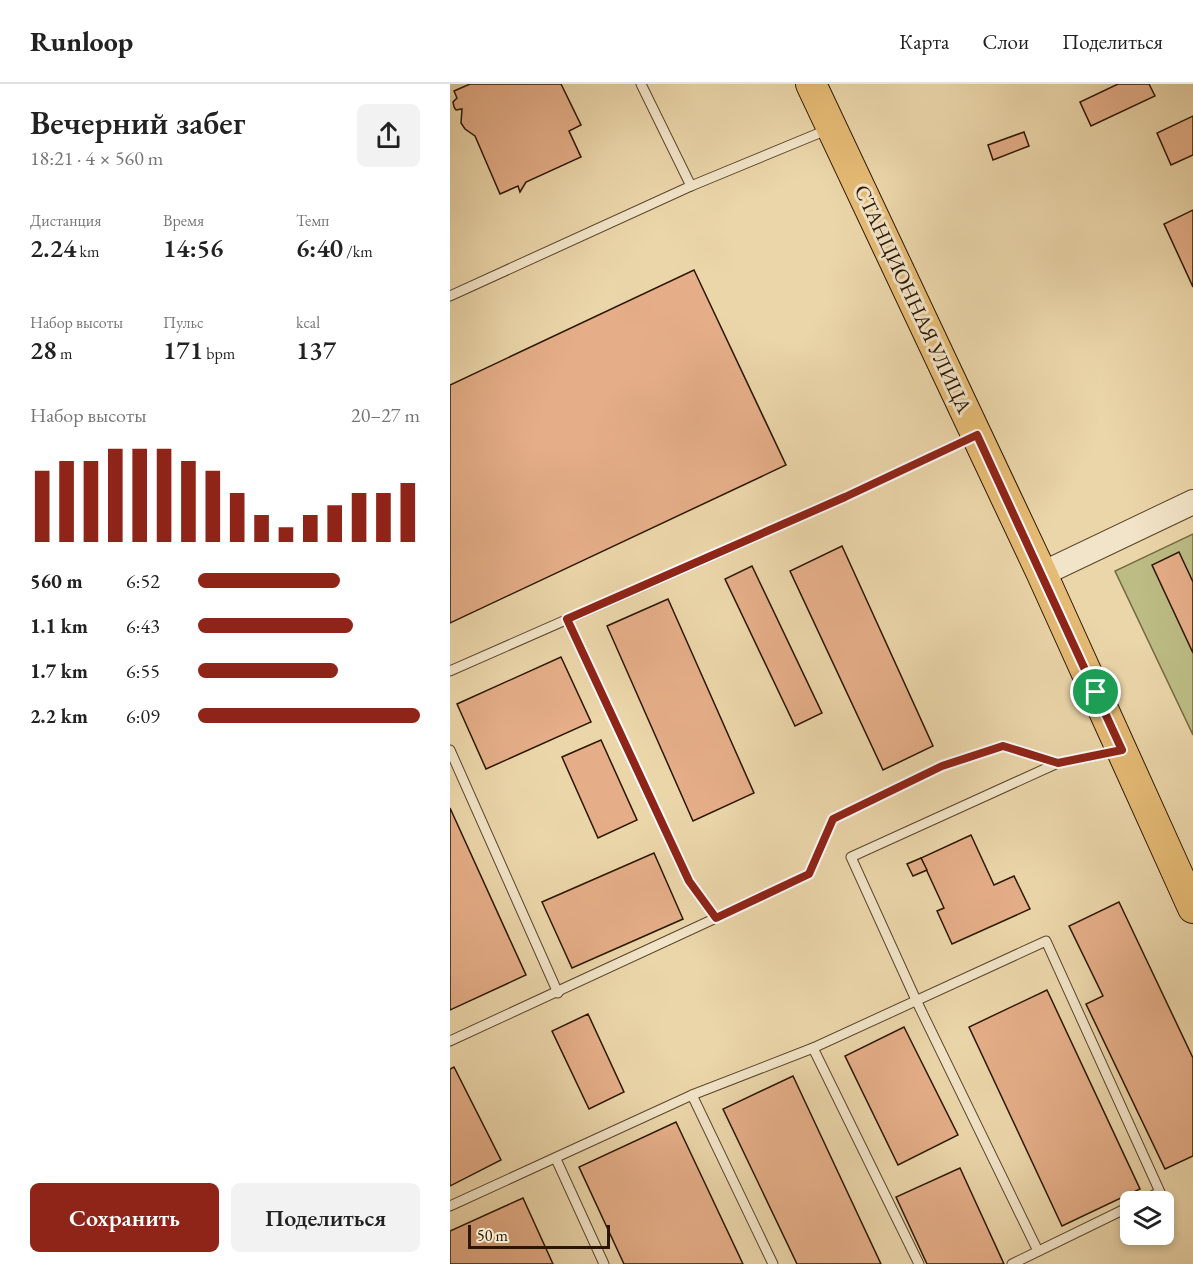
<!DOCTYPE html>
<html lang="ru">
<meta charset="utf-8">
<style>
:root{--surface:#fff;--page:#f2f2f2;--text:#222;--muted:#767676;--line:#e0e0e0;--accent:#8f2418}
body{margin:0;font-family:"EB Garamond",serif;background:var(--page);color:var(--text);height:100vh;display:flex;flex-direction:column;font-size:22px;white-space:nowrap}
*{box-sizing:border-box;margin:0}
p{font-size:20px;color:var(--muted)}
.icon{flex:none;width:33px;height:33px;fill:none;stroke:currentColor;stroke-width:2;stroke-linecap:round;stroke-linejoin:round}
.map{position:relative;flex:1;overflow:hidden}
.drawer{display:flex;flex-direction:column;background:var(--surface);width:450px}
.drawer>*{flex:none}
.controls{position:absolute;left:670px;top:1107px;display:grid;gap:12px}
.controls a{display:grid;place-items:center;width:54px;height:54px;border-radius:9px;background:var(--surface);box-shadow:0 3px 9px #0003;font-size:30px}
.scale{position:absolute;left:18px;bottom:15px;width:142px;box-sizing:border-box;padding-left:6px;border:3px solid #2a1601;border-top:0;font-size:16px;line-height:21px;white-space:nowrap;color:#2a1601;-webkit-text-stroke:4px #f2e4c8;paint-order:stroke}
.pin{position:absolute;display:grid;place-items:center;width:51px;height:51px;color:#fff;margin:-26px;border:3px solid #fff;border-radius:50%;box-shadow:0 2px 6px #0007}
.round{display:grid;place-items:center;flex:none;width:63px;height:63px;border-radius:9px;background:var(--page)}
.headline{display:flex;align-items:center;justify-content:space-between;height:102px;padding:0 30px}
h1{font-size:33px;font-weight:600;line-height:45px}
.figures{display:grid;grid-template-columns:repeat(3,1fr);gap:9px;height:102px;padding:6px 30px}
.figures div{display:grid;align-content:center}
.figures b{font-size:26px;font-weight:600}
.figures small{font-size:16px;font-weight:400}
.figures p{font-size:16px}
.chart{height:168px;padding:12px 30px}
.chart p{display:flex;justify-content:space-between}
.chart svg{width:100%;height:108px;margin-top:6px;stroke:var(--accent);stroke-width:6}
.button{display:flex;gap:12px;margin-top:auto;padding:12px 30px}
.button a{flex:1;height:69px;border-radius:9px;background:var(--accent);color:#fff;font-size:24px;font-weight:600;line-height:69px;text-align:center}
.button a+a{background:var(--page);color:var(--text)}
ul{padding:0 30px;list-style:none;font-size:20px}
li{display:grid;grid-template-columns:96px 72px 1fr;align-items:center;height:45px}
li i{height:15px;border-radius:8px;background:var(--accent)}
header{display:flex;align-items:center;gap:36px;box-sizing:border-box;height:84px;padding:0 30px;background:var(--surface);border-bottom:2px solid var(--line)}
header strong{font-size:28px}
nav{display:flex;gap:33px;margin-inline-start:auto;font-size:21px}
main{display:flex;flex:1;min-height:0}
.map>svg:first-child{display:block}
.green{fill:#bdbc85;stroke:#746943;stroke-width:1.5}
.building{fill:#e5ae88;stroke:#2a1601;stroke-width:1.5}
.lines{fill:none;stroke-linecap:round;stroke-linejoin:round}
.service-casing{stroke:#5a462b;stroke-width:11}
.tertiary-casing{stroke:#5a462b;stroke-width:26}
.primary-casing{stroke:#2a1601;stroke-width:32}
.service{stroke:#f2e4c8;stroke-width:9}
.tertiary{stroke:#f2e4c8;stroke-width:24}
.primary{stroke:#e6bb75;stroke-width:30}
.route-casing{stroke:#fff;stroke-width:12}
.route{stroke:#8f2418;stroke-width:8}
.labels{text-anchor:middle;stroke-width:6;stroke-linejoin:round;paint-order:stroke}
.street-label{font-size:21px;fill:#2a1601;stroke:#f2e4c8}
</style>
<header>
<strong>Runloop</strong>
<nav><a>Карта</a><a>Слои</a><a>Поделиться</a></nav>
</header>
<main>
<section class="drawer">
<div class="headline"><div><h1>Вечерний забег</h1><p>18:21 · 4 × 560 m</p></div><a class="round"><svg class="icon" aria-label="share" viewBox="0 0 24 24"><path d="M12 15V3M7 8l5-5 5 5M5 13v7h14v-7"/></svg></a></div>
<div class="figures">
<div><p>Дистанция</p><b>2.24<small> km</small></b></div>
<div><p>Время</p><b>14:56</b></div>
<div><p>Темп</p><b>6:40<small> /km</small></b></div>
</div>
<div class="figures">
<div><p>Набор высоты</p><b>28<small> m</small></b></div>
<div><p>Пульс</p><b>171<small> bpm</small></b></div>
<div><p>kcal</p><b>137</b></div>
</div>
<div class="chart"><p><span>Набор высоты</span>20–27 m</p>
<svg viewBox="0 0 160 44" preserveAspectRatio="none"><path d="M5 44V15M15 44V11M25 44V11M35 44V6M45 44V6M55 44V6M65 44V11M75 44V15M85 44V24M95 44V33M105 44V38M115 44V33M125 44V29M135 44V24M145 44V24M155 44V20"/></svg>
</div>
<ul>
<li><b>560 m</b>6:52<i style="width:64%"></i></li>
<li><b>1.1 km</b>6:43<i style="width:70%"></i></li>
<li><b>1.7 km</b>6:55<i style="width:63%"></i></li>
<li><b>2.2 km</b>6:09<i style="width:100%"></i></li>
</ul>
<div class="button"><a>Сохранить</a><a>Поделиться</a></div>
</section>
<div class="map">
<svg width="743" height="1180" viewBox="0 0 743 1180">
<rect width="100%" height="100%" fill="#ebd6aa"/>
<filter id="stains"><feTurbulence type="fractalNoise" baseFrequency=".00333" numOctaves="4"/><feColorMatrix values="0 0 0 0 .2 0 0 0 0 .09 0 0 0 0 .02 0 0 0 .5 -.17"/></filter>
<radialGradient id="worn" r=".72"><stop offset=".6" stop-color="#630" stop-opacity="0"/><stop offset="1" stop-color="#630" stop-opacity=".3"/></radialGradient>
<polygon class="green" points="743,450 743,651 665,487"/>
<g class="building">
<polygon points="20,0 111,0 131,41 119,47 131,73 76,98 70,108 68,102 50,110 25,52 15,45 11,39 12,25 6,26 4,23 3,18 7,14 4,7"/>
<polygon points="668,0 699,0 705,12 641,42 630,18"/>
<polygon points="743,32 743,71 721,81 707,49"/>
<polygon points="574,48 579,62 543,76 538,61"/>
<polygon points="743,126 743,203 714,140"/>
<polygon points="244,186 336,381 0,539 0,301"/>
<polygon points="392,462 483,662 433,686 340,487"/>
<polygon points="729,468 743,498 743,569 702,481"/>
<polygon points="302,482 372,629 345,642 275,495"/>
<polygon points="218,515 304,709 243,737 157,542"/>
<polygon points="111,573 141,638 36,685 7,620"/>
<polygon points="151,656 187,736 148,754 112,673"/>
<polygon points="0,724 76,891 0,926"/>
<polygon points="521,751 544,801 564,792 580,825 502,860 487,827 494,824 471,774"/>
<polygon points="204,769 233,835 122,884 92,818"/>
<polygon points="471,774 477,786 463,792 457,780"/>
<polygon points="669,818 743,974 743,1072 715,1085 636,920 653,912 619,842"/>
<polygon points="597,906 690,1105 612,1142 519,943"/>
<polygon points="138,930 174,1008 139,1025 102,947"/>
<polygon points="454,943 508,1051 448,1081 395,972"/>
<polygon points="4,983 51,1076 0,1102 0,985"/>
<polygon points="343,992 431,1180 347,1180 273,1025"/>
<polygon points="226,1038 293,1180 174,1180 129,1083"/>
<polygon points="510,1084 554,1180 477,1180 446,1113"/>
<polygon points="73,1114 103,1180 0,1180 0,1147"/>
</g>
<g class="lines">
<g class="service-casing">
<g id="service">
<polyline points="191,0 241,102"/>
<polyline points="0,212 241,102 379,45"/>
<polyline points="117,535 239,797 266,834 359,790 383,735 492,682 553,662 608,679"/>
<polyline points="0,587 395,413 522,353"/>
<polyline points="0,666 108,909"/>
<polyline points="0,957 266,834"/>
<polyline points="363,964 469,1180"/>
<polyline points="242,1011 323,1180"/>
<polyline points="106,1075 154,1180"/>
<polyline points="0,1122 242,1011 363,964 596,857 710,1108 690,1118"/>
<polyline points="588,1167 466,916 401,773 608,679 668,667"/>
<polyline points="562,1180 681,1122"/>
</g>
</g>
<g class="tertiary-casing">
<polyline id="tertiary" points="592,490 743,418"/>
</g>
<g class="primary-casing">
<polyline id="primary" points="361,0 592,490 743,824"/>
</g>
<use href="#service" class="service"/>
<use href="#tertiary" class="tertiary"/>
<use href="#primary" class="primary"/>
</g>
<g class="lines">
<g class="route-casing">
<polygon id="route" points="527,351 672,666 608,679 553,662 492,682 383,735 359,790 266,834 239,797 117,535 395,413"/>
</g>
<use href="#route" class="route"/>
</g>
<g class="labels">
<g class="street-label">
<text transform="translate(463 215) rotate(65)" y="7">СТАНЦИОННАЯ УЛИЦА</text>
</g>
</g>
<rect width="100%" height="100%" filter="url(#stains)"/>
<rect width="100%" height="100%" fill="url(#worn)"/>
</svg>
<div class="controls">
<a><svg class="icon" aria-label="layers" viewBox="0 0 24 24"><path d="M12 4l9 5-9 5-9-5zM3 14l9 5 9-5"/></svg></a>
</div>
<div class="scale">50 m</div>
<div class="pin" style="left:646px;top:608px;background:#1e9e55"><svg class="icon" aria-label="arrive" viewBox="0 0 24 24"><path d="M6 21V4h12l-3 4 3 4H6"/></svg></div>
</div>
</main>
